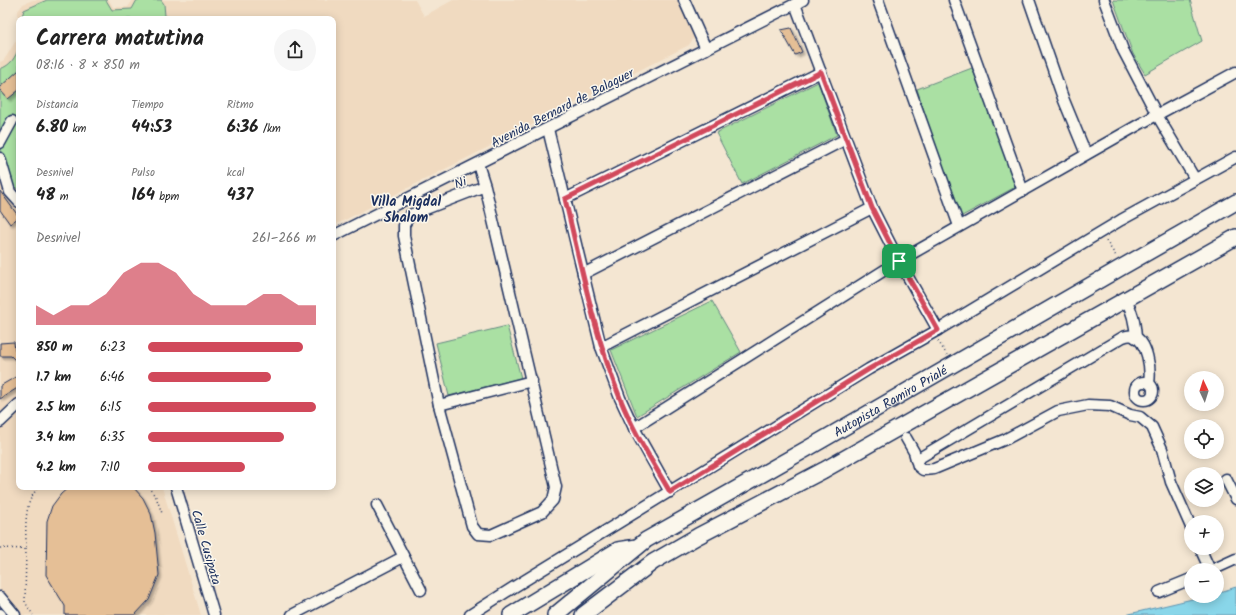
<!DOCTYPE html>
<html lang="es">
<meta charset="utf-8">
<style>
:root{--surface:#fff;--page:#f6f6f6;--text:#222;--muted:#767676;--accent:#d1495b}
body{margin:0;font-family:Kalam,sans-serif;background:var(--page);color:var(--text);height:100vh;display:flex;flex-direction:column;font-size:15px;white-space:nowrap}
*{box-sizing:border-box;margin:0}
p{font-size:13px;color:var(--muted)}
.icon{flex:none;width:22px;height:22px;fill:none;stroke:currentColor;stroke-width:2;stroke-linecap:round;stroke-linejoin:round}
.map{position:relative;flex:1;overflow:hidden}
.side{position:absolute;left:16px;top:16px;width:320px;height:474px;display:flex;flex-direction:column;background:var(--surface);border-radius:8px;box-shadow:0 2px 10px #0003}
.side>*{flex:none}
.needle{width:26px;rotate:356deg}
.controls{position:absolute;left:1184px;top:371px;display:grid;gap:8px}
.controls a{display:grid;place-items:center;width:40px;height:40px;border-radius:50%;background:var(--surface);box-shadow:0 2px 10px #0003;font-size:20px}
.pin{position:absolute;display:grid;place-items:center;width:34px;height:34px;color:#fff;margin:-17px;border-radius:8px;box-shadow:0 2px 6px #0006}
.round{display:grid;place-items:center;flex:none;width:42px;height:42px;border-radius:21px;background:var(--page)}
.headline{display:flex;align-items:center;justify-content:space-between;height:68px;padding:0 20px}
h1{font-size:22px;font-weight:800;line-height:30px}
.metrics{display:grid;grid-template-columns:repeat(3,1fr);gap:6px;height:68px;padding:4px 20px}
.metrics div{display:grid;align-content:center}
.metrics b{font-size:17px;font-weight:800}
.metrics small{font-size:11px;font-weight:400}
.metrics p{font-size:11px}
.chart{height:112px;padding:8px 20px}
.chart p{display:flex;justify-content:space-between}
.chart svg{width:100%;height:72px;margin-top:4px;fill:var(--accent);opacity:.7}
ul{padding:0 20px;list-style:none;font-size:13px}
li{display:grid;grid-template-columns:64px 48px 1fr;align-items:center;height:30px}
li i{height:10px;border-radius:5px;background:var(--accent)}
.map>svg:first-child{display:block}
.built{fill:#f0dac0}
.green{fill:#aae0a3;stroke:#628880}
.water{fill:#89d6e9;stroke:#5d93b1}
.building{fill:#e5bf96;stroke:#1b2f5e;filter:url(#shadow)}
.lines{fill:none;stroke-linecap:round;stroke-linejoin:round}
.minor-casing{stroke:#1b2f5e;stroke-width:13}
.highway-casing{stroke:#1b2f5e;stroke-width:18}
.path{stroke:#1b2f5e;stroke-width:1.5;stroke-dasharray:1 3;stroke-linecap:butt}
.minor{stroke:#fbf7ec;stroke-width:10}
.highway{stroke:#fbf7ec;stroke-width:15}
.route-casing{stroke:#fff;stroke-width:8}
.route{stroke:#d1495b;stroke-width:5}
.labels{text-anchor:middle;stroke-width:3;stroke-linejoin:round;paint-order:stroke}
.street-label{font-size:13px;fill:#1b2f5e;stroke:#fbf7ec}
.neighbourhood-label{font-size:14px;font-weight:bold;fill:#1b2f5e;stroke:#fbf7ec}
</style>
<div class="map">
<svg width="1236" height="615" viewBox="0 0 1236 615">
<defs>
<filter id="shadow"><feDropShadow dx="2.5" dy="2.5" stdDeviation="1" flood-color="#0004"/></filter>
</defs>
<rect width="100%" height="100%" fill="#f4e6d2"/>
<filter id="ink" filterUnits="userSpaceOnUse"><feTurbulence type="fractalNoise" baseFrequency=".025" numOctaves="2"/><feDisplacementMap in="SourceGraphic" scale="8" xChannelSelector="R" yChannelSelector="G"/><feConvolveMatrix kernelMatrix="1 2 1 2 8 2 1 2 1" color-interpolation-filters="sRGB"/></filter>
<g filter="url(#ink)">
<polygon class="built" points="33,0 109,0 113,7 128,7 133,0 415,0 424,16 453,0 678,0 695,36 689,45 333,226 333,19 19,19 19,487 162,487 201,615 0,615 0,62 4,60 17,39 18,11 23,4"/>
<g class="green">
<polygon points="47,0 106,0 112,10 132,9 137,0 161,0 164,4 165,16 187,19 21,19 24,10"/>
<polygon points="1113,0 1190,0 1202,41 1145,74 1133,54"/>
<path d="M 19,47 L 19,190 L 8,182 L 0,165 L 0,69 C 11,65 15,58 19,47 Z"/>
<polygon points="972,68 1019,185 962,216 953,200 917,89"/>
<polygon points="818,82 837,135 742,184 716,133"/>
<polygon points="712,301 741,352 637,416 611,350"/>
<polygon points="507,326 521,378 449,396 436,343"/>
</g>
<polygon class="water" points="1236,587 1236,615 1125,615 1205,596 1217,596 1217,593"/>
<g class="building">
<polygon points="791,28 802,52 795,55 781,30"/>
<polygon points="19,70 19,90 8,99 0,90 0,87"/>
<polygon points="0,191 19,217 10,224 0,210"/>
<polygon points="14,342 15,351 19,351 19,360 16,361 11,356 0,356 0,343"/>
<polygon points="19,375 19,387 0,399 0,386"/>
<polygon points="69,487 133,487 143,498 151,514 155,533 159,575 149,600 135,615 65,615 65,606 46,575 47,521 52,506 61,494"/>
</g>
<g class="lines">
<g class="minor-casing">
<g id="minor">
<polyline points="684,0 706,49"/>
<polyline points="878,0 959,226"/>
<polyline points="954,0 1023,191"/>
<polyline points="1029,0 1063,98 1086,154"/>
<polyline points="1104,0 1123,50 1157,115 1195,179"/>
<polyline points="795,4 872,208 899,261 938,330"/>
<polyline points="548,129 601,347 620,398 634,428 670,492"/>
<polyline points="0,143 12,121"/>
<polyline points="0,158 10,192 19,202"/>
<polyline points="478,164 485,186 556,487 553,500 542,512 491,535 478,534 472,526 439,405 404,236 404,225 410,215 485,186"/>
<polyline points="565,199 821,72"/>
<polyline points="333,236 803,0"/>
<polyline points="583,274 846,139"/>
<path d="M 1126,300 C 1133,312 1135,323 1136,338"/>
<polyline points="601,347 872,208"/>
<circle cx="1144" cy="391" r="9"/>
<polyline points="439,405 532,381"/>
<polyline points="0,422 19,404"/>
<polyline points="634,428 899,261 1140,124 1236,72"/>
<polyline points="906,438 914,452 918,466 923,470 934,469 1006,439 1058,411 1088,405 1110,406 1130,415 1140,417 1152,427 1162,449 1171,482 1191,527"/>
<path d="M 916,460 L 1123,337 C 1126,336 1130,335 1133,336 C 1148,341 1151,370 1149,383"/>
<polyline points="1226,479 1236,499"/>
<polyline points="176,487 214,615"/>
<polyline points="377,505 421,590"/>
<polyline points="1200,548 1210,570"/>
<polyline points="1212,570 1236,559"/>
<polyline points="1159,592 1191,579"/>
<polyline points="0,597 15,615"/>
<polyline points="0,614 1,615"/>
<polyline points="292,615 403,557"/>
<polyline points="470,615 514,587 869,369 938,330 1121,220 1236,157"/>
</g>
</g>
<g class="highway-casing">
<g id="highway">
<polyline points="511,615 618,550 637,547"/>
<path id="s1" d="M 555,615 L 646,540 L 810,447 L 1122,267 L 1236,202"/>
<polyline points="583,615 653,562 698,536 824,470 1236,237"/>
</g>
</g>
<g class="path">
<polyline points="1106,241 1116,256"/>
<polyline points="938,341 947,355"/>
<polyline points="148,487 156,497 162,513"/>
<path d="M 0,548 L 26,549 C 26,528 23,502 39,487"/>
<polyline points="26,549 25,602 33,615"/>
</g>
<use href="#minor" class="minor"/>
<use href="#highway" class="highway"/>
</g>
</g>
<g class="lines" filter="url(#ink)">
<g class="route-casing">
<path id="route" d="M 821,72 L 872,208 L 899,261 L 938,330 L 869,369 L 670,492 C 652,461 633,431 620,398 C 594,334 581,265 565,199 Z"/>
</g>
<use href="#route" class="route"/>
</g>
<g class="labels">
<g class="street-label">
<text transform="translate(562 107) rotate(-27)" y="5">Avenida Bernard de Balaguer</text>
<text transform="translate(460 182) rotate(-21)" y="5">Ni</text>
<text dy="5" stroke="none"><textPath href="#s1" startOffset="399">Autopista Ramiro Prialé</textPath></text>
<text transform="translate(207 547) rotate(74)" y="5">Calle Cusipata</text>
</g>
<g class="neighbourhood-label">
<text x="406" y="206">Villa Migdal<tspan x="406" dy="16">Shalom</tspan></text>
</g>
</g>
</svg>
<div class="controls">
<a><svg class="needle" viewBox="-14 -14 28 28"><path d="M0-13l5 13h-10z" fill="#e53935"/><path d="M0 13l5-13h-10z" fill="#767676"/></svg></a>
<a><svg class="icon" aria-label="locate" viewBox="0 0 24 24"><circle cx="12" cy="12" r="6"/><path d="M12 2v4M12 18v4M2 12h4M18 12h4"/></svg></a>
<a><svg class="icon" aria-label="layers" viewBox="0 0 24 24"><path d="M12 4l9 5-9 5-9-5zM3 14l9 5 9-5"/></svg></a>
<a>+</a>
<a>−</a>
</div>
<div class="pin" style="left:899px;top:261px;background:#1e9e55"><svg class="icon" aria-label="arrive" viewBox="0 0 24 24"><path d="M6 21V4h12l-3 4 3 4H6"/></svg></div>
<section class="side">
<div class="headline"><div><h1>Carrera matutina</h1><p>08:16 · 8 × 850 m</p></div><a class="round"><svg class="icon" aria-label="share" viewBox="0 0 24 24"><path d="M12 15V3M7 8l5-5 5 5M5 13v7h14v-7"/></svg></a></div>
<div class="metrics">
<div><p>Distancia</p><b>6.80<small> km</small></b></div>
<div><p>Tiempo</p><b>44:53</b></div>
<div><p>Ritmo</p><b>6:36<small> /km</small></b></div>
</div>
<div class="metrics">
<div><p>Desnivel</p><b>48<small> m</small></b></div>
<div><p>Pulso</p><b>164<small> bpm</small></b></div>
<div><p>kcal</p><b>437</b></div>
</div>
<div class="chart"><p><span>Desnivel</span>261–266 m</p>
<svg viewBox="0 0 160 44" preserveAspectRatio="none"><path d="M0 44V32L10 38L20 32L30 32L40 25L50 12L60 6L70 6L80 12L90 25L100 32L110 32L120 32L130 25L140 25L150 32L160 32V44z"/></svg>
</div>
<ul>
<li><b>850 m</b>6:23<i style="width:92%"></i></li>
<li><b>1.7 km</b>6:46<i style="width:73%"></i></li>
<li><b>2.5 km</b>6:15<i style="width:100%"></i></li>
<li><b>3.4 km</b>6:35<i style="width:81%"></i></li>
<li><b>4.2 km</b>7:10<i style="width:58%"></i></li>
</ul>
</section>
</div>
